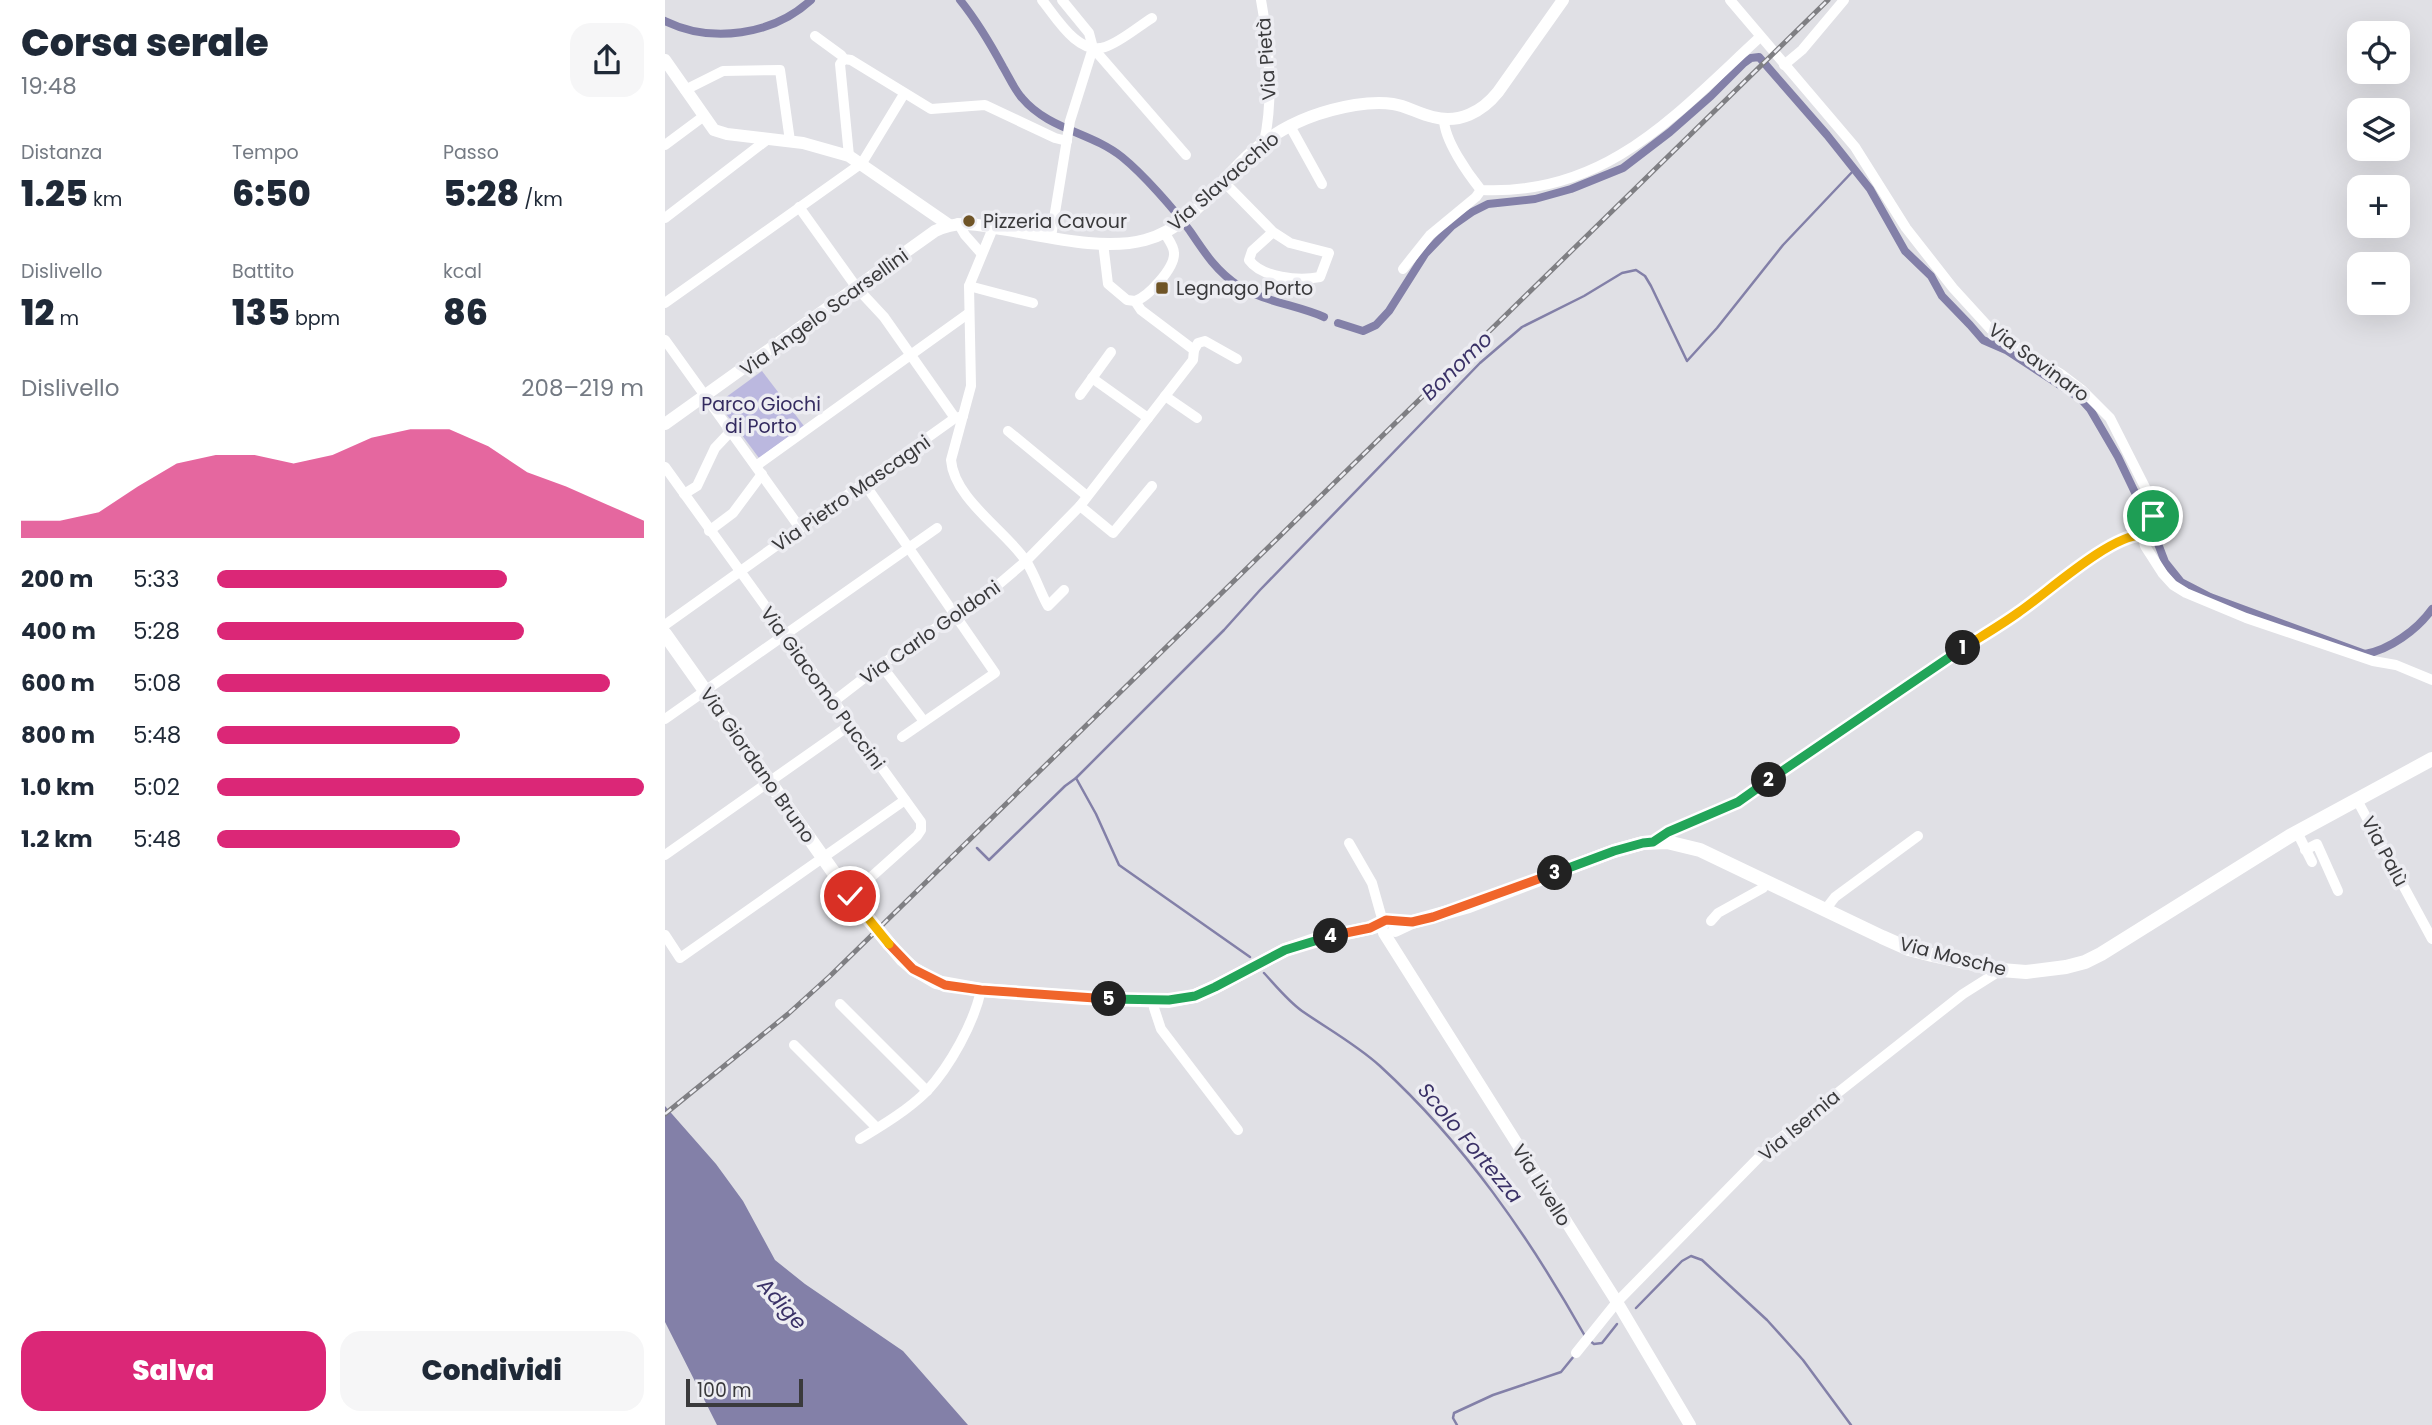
<!DOCTYPE html>
<html lang="it">
<meta charset="utf-8">
<style>
:root{--surface:#fff;--page:#f6f6f7;--text:#1f2937;--muted:#747a83;--accent:#db2777}
body{margin:0;font-family:Poppins,sans-serif;background:var(--page);color:var(--text);height:100vh;display:flex;flex-direction:column;font-size:26px;white-space:nowrap}
*{box-sizing:border-box;margin:0}
p{font-size:23px;color:var(--muted)}
.icon{flex:none;width:38px;height:38px;fill:none;stroke:currentColor;stroke-width:2;stroke-linecap:round;stroke-linejoin:round}
.map{position:relative;flex:1;overflow:hidden}
.sheet{display:flex;flex-direction:column;background:var(--surface);width:665px}
.sheet>*{flex:none}
.controls{position:absolute;left:1682px;top:21px;display:grid;gap:14px}
.controls a{display:grid;place-items:center;width:63px;height:63px;border-radius:14px;background:var(--surface);box-shadow:0 7px 28px #0002;font-size:35px}
.scale{position:absolute;left:21px;bottom:18px;width:117px;box-sizing:border-box;padding-left:7px;border:4px solid #3a3a3c;border-top:0;font-size:19px;line-height:24px;white-space:nowrap;color:#3a3a3c;-webkit-text-stroke:5px #ededf2;paint-order:stroke}
.pin{position:absolute;display:grid;place-items:center;width:60px;height:60px;color:#fff;margin:-30px;border:4px solid #fff;border-radius:50%;box-shadow:0 2px 7px #0007}
.km{position:absolute;width:35px;height:35px;margin:-18px;border-radius:50%;background:#222;color:#fff;font-size:19px;line-height:35px;text-align:center}
.round{display:grid;place-items:center;flex:none;width:74px;height:74px;border-radius:21px;background:var(--page)}
.overview{display:flex;align-items:center;justify-content:space-between;height:119px;padding:0 21px}
h1{font-size:38px;font-weight:800;line-height:52px}
.metrics{display:grid;grid-template-columns:repeat(3,1fr);gap:10px;height:119px;padding:7px 21px}
.metrics div{display:grid;align-content:center}
.metrics b{font-size:35px;font-weight:800}
.metrics small{font-size:19px;font-weight:400}
.metrics p{font-size:19px}
.chart{height:196px;padding:14px 21px}
.chart p{display:flex;justify-content:space-between}
.chart svg{width:100%;height:126px;margin-top:7px;fill:var(--accent);opacity:.7}
.primary-button{display:flex;gap:14px;margin-top:auto;padding:14px 21px}
.primary-button a{flex:1;height:80px;border-radius:21px;background:var(--accent);color:#fff;font-size:28px;font-weight:800;line-height:80px;text-align:center}
.primary-button a+a{background:var(--page);color:var(--text)}
ul{padding:0 21px;list-style:none;font-size:23px}
li{display:grid;grid-template-columns:112px 84px 1fr;align-items:center;height:52px}
li i{height:18px;border-radius:9px;background:var(--accent)}
main{display:flex;flex:1;min-height:0}
.map>svg:first-child{display:block}
.green{fill:#bbb8df}
.water{fill:#8380a8}
.lines{fill:none;stroke-linecap:round;stroke-linejoin:round}
.stream{stroke:#8380a8;stroke-width:2.5}
.canal{stroke:#8380a8;stroke-width:8}
.minor{stroke:#fff;stroke-width:10}
.tertiary{stroke:#fff;stroke-width:12}
.secondary{stroke:#fff;stroke-width:14}
.rail-casing{stroke:#7f7f83;stroke-width:5}
.rail{stroke:#ededf2;stroke-width:2.5;stroke-dasharray:8;stroke-linecap:butt}
.split-1-casing{stroke:#fff;stroke-width:14}
.split-2-casing{stroke:#fff;stroke-width:14}
.split-3-casing{stroke:#fff;stroke-width:14}
.split-4-casing{stroke:#fff;stroke-width:14}
.split-5-casing{stroke:#fff;stroke-width:14}
.split-6-casing{stroke:#fff;stroke-width:14}
.split-7-casing{stroke:#fff;stroke-width:14}
.split-1{stroke:#f5b400;stroke-width:9}
.split-2{stroke:#22a559;stroke-width:9}
.split-3{stroke:#22a559;stroke-width:9}
.split-4{stroke:#f0652b;stroke-width:9}
.split-5{stroke:#22a559;stroke-width:9}
.split-6{stroke:#f0652b;stroke-width:9}
.split-7{stroke:#f5b400;stroke-width:9}
.poi-dot{fill:#6f5426;stroke:#ededf2;stroke-width:2.5}
.labels{text-anchor:middle;stroke-width:7;stroke-linejoin:round;paint-order:stroke}
.street-label{font-size:19px;fill:#3a3a3c;stroke:#ededf2}
.poi-label{font-size:19px;fill:#3a3a3c;stroke:#ededf2;text-anchor:start}
.park-label{font-size:19px;fill:#342b60;stroke:#ededf2}
.water-label{font-size:21px;font-style:italic;fill:#3a3167;stroke:#ededf2}
</style>
<main>
<section class="sheet">
<div class="overview"><div><h1>Corsa serale</h1><p>19:48</p></div><a class="round"><svg class="icon" aria-label="share" viewBox="0 0 24 24"><path d="M12 15V3M7 8l5-5 5 5M5 13v7h14v-7"/></svg></a></div>
<div class="metrics">
<div><p>Distanza</p><b>1.25<small> km</small></b></div>
<div><p>Tempo</p><b>6:50</b></div>
<div><p>Passo</p><b>5:28<small> /km</small></b></div>
</div>
<div class="metrics">
<div><p>Dislivello</p><b>12<small> m</small></b></div>
<div><p>Battito</p><b>135<small> bpm</small></b></div>
<div><p>kcal</p><b>86</b></div>
</div>
<div class="chart"><p><span>Dislivello</span>208–219 m</p>
<svg viewBox="0 0 160 44" preserveAspectRatio="none"><path d="M0 44V38L10 38L20 35L30 26L40 18L50 15L60 15L70 18L80 15L90 9L100 6L110 6L120 12L130 21L140 26L150 32L160 38V44z"/></svg>
</div>
<ul>
<li><b>200 m</b>5:33<i style="width:68%"></i></li>
<li><b>400 m</b>5:28<i style="width:72%"></i></li>
<li><b>600 m</b>5:08<i style="width:92%"></i></li>
<li><b>800 m</b>5:48<i style="width:57%"></i></li>
<li><b>1.0 km</b>5:02<i style="width:100%"></i></li>
<li><b>1.2 km</b>5:48<i style="width:57%"></i></li>
</ul>
<div class="primary-button"><a>Salva</a><a>Condividi</a></div>
</section>
<div class="map">
<svg width="1767" height="1425" viewBox="0 0 1767 1425">
<rect width="100%" height="100%" fill="#e0e0e5"/>
<polygon class="green" points="97,371 139,426 94,458 53,403"/>
<polygon class="water" points="0,1106 51,1164 78,1201 110,1260 140,1284 238,1351 303,1425 52,1425 0,1322"/>
<g class="lines">
<g class="stream">
<polyline points="411,778 559,630 595,590 815,363 857,327 919,296 957,273 971,270 980,276 986,286 1022,361 1052,328 1118,245 1189,170"/>
<polyline points="312,848 324,860 400,786 411,778 431,814 454,865 585,957"/>
<path d="M 599,973 C 611,986 623,1001 637,1011 C 663,1029 692,1045 715,1066 C 800,1144 864,1237 920,1336"/>
<polyline points="971,1308 1017,1261 1026,1256 1037,1260 1102,1320 1138,1360 1186,1425"/>
<polyline points="925,1341 929,1344 937,1343 952,1324"/>
<polyline points="792,1425 788,1418 789,1413 828,1395 896,1372 909,1356"/>
</g>
<g class="canal">
<path d="M 295,0 C 312,21 325,43 338,67 C 344,77 349,89 357,98 C 384,130 426,132 457,157 C 478,174 509,209 525,231 C 539,252 552,272 574,286 C 599,302 632,305 659,317"/>
<path d="M 0,21 C 47,44 108,35 146,0"/>
<path d="M 673,323 L 698,331 L 711,325 L 724,311 L 760,254 L 787,226 L 807,212 L 823,204 L 870,199 L 906,189 L 958,168 L 1005,132 L 1046,96 L 1079,63 L 1086,58 L 1094,57 L 1162,135 L 1205,189 L 1240,251 L 1266,276 L 1277,296 L 1305,325 L 1318,340 L 1341,350 L 1367,367 L 1416,399 L 1425,409 L 1453,457 L 1487,528 L 1500,562 L 1516,582 L 1545,597 L 1700,654 C 1724,650 1752,630 1767,609"/>
</g>
<g class="minor">
<path d="M 377,0 C 391,17 413,56 440,47 C 454,43 474,26 487,18"/>
<polyline points="397,0 424,33 428,48 521,155"/>
<path d="M 596,0 C 604,43 609,99 599,142"/>
<polyline points="1065,0 1190,147 1241,228 1288,288 1330,334 1396,374 1417,390 1445,418 1489,505 1488,516 1479,527 1477,535 1480,546 1498,574 1508,585 1521,593 1581,618 1708,661 1731,665 1767,680"/>
<polyline points="150,36 176,55 179,59 186,60 266,109 320,105 390,138 402,141"/>
<polyline points="179,59 175,64 184,156"/>
<polyline points="1119,65 1137,50 1179,0"/>
<polyline points="20,90 58,71 115,70 125,141"/>
<path d="M 779,119 C 779,140 803,174 816,190 C 941,196 1010,115 1095,37"/>
<polyline points="625,126 657,184"/>
<polyline points="0,145 39,116"/>
<path d="M 558,181 L 608,232 L 587,251 L 584,260 C 597,278 634,281 655,277 L 664,253 L 625,243 L 608,232"/>
<polyline points="134,207 192,288 219,317 290,418"/>
<polyline points="0,218 103,139"/>
<polyline points="293,223 300,235 316,253"/>
<path d="M 328,228 L 304,286 L 306,386 L 286,460 C 289,499 340,530 361,561 C 370,575 375,592 383,606 L 399,590"/>
<polyline points="386,237 405,121 428,48"/>
<polyline points="738,269 765,235 811,197 816,190"/>
<polyline points="304,286 368,303"/>
<path d="M 470,301 C 483,297 510,268 509,253 C 509,246 503,239 499,232"/>
<polyline points="0,303 197,163 239,94"/>
<polyline points="0,340 135,528"/>
<polyline points="529,350 533,343 540,341 572,359"/>
<polyline points="427,378 483,418"/>
<polyline points="415,395 446,352"/>
<polyline points="500,396 532,418"/>
<polyline points="343,431 422,496"/>
<polyline points="91,466 304,313"/>
<polyline points="0,467 256,822 256,830 252,836 185,896"/>
<polyline points="199,483 330,673 237,737"/>
<polyline points="19,494 32,486 50,448 66,431"/>
<polyline points="415,506 448,533 487,486"/>
<polyline points="44,531 68,513 97,474"/>
<polyline points="0,625 290,418 298,416"/>
<polyline points="216,665 258,720"/>
<polyline points="168,702 216,665 327,590 361,561 415,506 528,360 529,350 476,310 470,301 462,300 443,284 438,243"/>
<polyline points="0,719 272,528"/>
<polyline points="1692,800 1767,939"/>
<polyline points="1632,832 1647,862"/>
<path d="M 988,842 C 1015,823 1047,818 1075,801 C 1114,777 1150,747 1188,722 C 1244,684 1302,649 1357,610 C 1384,591 1446,535 1477,535"/>
<polyline points="684,843 707,883 718,922"/>
<polyline points="1640,850 1652,844 1673,891"/>
<polyline points="0,855 185,725"/>
<polyline points="1160,910 1170,897 1253,836"/>
<polyline points="1046,921 1053,913 1098,888 1102,883"/>
<polyline points="0,935 15,958 240,800"/>
<polyline points="175,1004 262,1091"/>
<polyline points="489,1008 496,1029 573,1130"/>
<polyline points="129,1045 212,1128"/>
<path d="M 195,1139 C 218,1125 243,1110 262,1091 C 285,1066 309,1023 316,990"/>
<polyline points="911,1353 952,1302 1104,1147 1298,994 1336,970"/>
</g>
<g class="tertiary">
<polyline points="0,60 49,130 62,134 138,143 184,156 284,225"/>
<path d="M 0,424 L 270,231 C 297,218 315,226 343,230 C 384,237 439,251 480,240 C 528,227 554,180 589,150 C 618,125 654,111 690,105 C 703,103 715,102 728,104 C 742,106 754,114 768,117 C 794,124 817,112 833,92 L 898,0"/>
<polyline points="719,933 952,1302 1025,1425"/>
</g>
<g class="secondary">
<polyline points="0,634 193,907 237,959 249,969 271,982 316,990 419,998 504,1001 530,996 550,987 620,950 649,940 705,928 717,924"/>
<polyline points="730,930 747,922 804,906 949,851 978,843 1002,842 1035,850 1217,937 1244,949 1267,955 1336,970 1361,972 1401,967 1420,962 1436,954 1625,836 1767,759"/>
</g>
<g class="rail-casing">
<polyline id="rail" points="0,1114 123,1014 165,976 1163,0"/>
</g>
<use href="#rail" class="rail"/>
</g>
<g class="lines">
<g class="split-1-casing">
<path id="split-1" d="M 1298,648 C 1317,636 1336,625 1354,612 C 1382,593 1445,535 1477,535 L 1479,527 L 1488,516"/>
</g>
<g class="split-2-casing">
<polyline id="split-2" points="1104,780 1298,648"/>
</g>
<g class="split-3-casing">
<polyline id="split-3" points="890,873 949,851 978,843 988,842 1003,832 1073,802 1104,780"/>
</g>
<g class="split-4-casing">
<polyline id="split-4" points="666,936 705,928 721,920 747,922 768,917 890,873"/>
</g>
<g class="split-5-casing">
<polyline id="split-5" points="444,999 504,1000 530,996 550,987 620,950 666,936"/>
</g>
<g class="split-6-casing">
<polyline id="split-6" points="224,944 248,969 280,985 316,990 444,999"/>
</g>
<g class="split-7-casing">
<polyline id="split-7" points="185,896 224,944"/>
</g>
<use href="#split-1" class="split-1"/>
<use href="#split-2" class="split-2"/>
<use href="#split-3" class="split-3"/>
<use href="#split-4" class="split-4"/>
<use href="#split-5" class="split-5"/>
<use href="#split-6" class="split-6"/>
<use href="#split-7" class="split-7"/>
</g>
<g class="poi-dot">
<circle cx="304" cy="221" r="7"/>
<rect x="490" y="281" width="14" height="14" rx="3.5"/>
</g>
<g class="labels">
<g class="street-label">
<text transform="translate(601 59) rotate(-94)" y="7">Via Pietà</text>
<text transform="translate(558 181) rotate(-41)" y="7">Via Slavacchio</text>
<text transform="translate(159 312) rotate(-36)" y="7">Via Angelo Scarsellini</text>
<text transform="translate(1374 362) rotate(36)" y="7">Via Savinaro</text>
<text transform="translate(186 493) rotate(-35)" y="7">Via Pietro Mascagni</text>
<text transform="translate(265 632) rotate(-35)" y="7">Via Carlo Goldoni</text>
<text transform="translate(158 688) rotate(54)" y="7">Via Giacomo Puccini</text>
<text transform="translate(93 765) rotate(55)" y="7">Via Giordano Bruno</text>
<text transform="translate(1720 851) rotate(62)" y="7">Via Palù</text>
<text transform="translate(1288 956) rotate(14)" y="7">Via Mosche</text>
<text transform="translate(1134 1125) rotate(-40)" y="7">Via Isernia</text>
<text transform="translate(877 1185) rotate(58)" y="7">Via Livello</text>
</g>
<g class="poi-label">
<text x="318" y="228">Pizzeria Cavour</text>
<text x="511" y="295">Legnago Porto</text>
</g>
<g class="park-label">
<text x="96" y="411">Parco Giochi<tspan x="96" dy="22">di Porto</tspan></text>
</g>
<g class="water-label">
<text transform="translate(792 366) rotate(-44)" y="7">Bonomo</text>
<text transform="translate(805 1143) rotate(50)" y="7">Scolo Fortezza</text>
<text transform="translate(117 1304) rotate(48)" y="7">Adige</text>
</g>
</g>
</svg>
<div class="controls">
<a><svg class="icon" aria-label="locate" viewBox="0 0 24 24"><circle cx="12" cy="12" r="6"/><path d="M12 2v4M12 18v4M2 12h4M18 12h4"/></svg></a>
<a><svg class="icon" aria-label="layers" viewBox="0 0 24 24"><path d="M12 4l9 5-9 5-9-5zM3 14l9 5 9-5"/></svg></a>
<a>+</a>
<a>−</a>
</div>
<div class="scale">100 m</div>
<div class="pin" style="left:1488px;top:516px;background:#1e9e55"><svg class="icon" aria-label="arrive" viewBox="0 0 24 24"><path d="M6 21V4h12l-3 4 3 4H6"/></svg></div>
<div class="pin" style="left:185px;top:896px;background:#d93025"><svg class="icon" aria-label="check" viewBox="0 0 24 24"><path d="M5 12l5 5 9-10"/></svg></div>
<b class="km" style="left:1298px;top:648px">1</b>
<b class="km" style="left:1104px;top:780px">2</b>
<b class="km" style="left:890px;top:873px">3</b>
<b class="km" style="left:666px;top:936px">4</b>
<b class="km" style="left:444px;top:999px">5</b>
</div>
</main>
